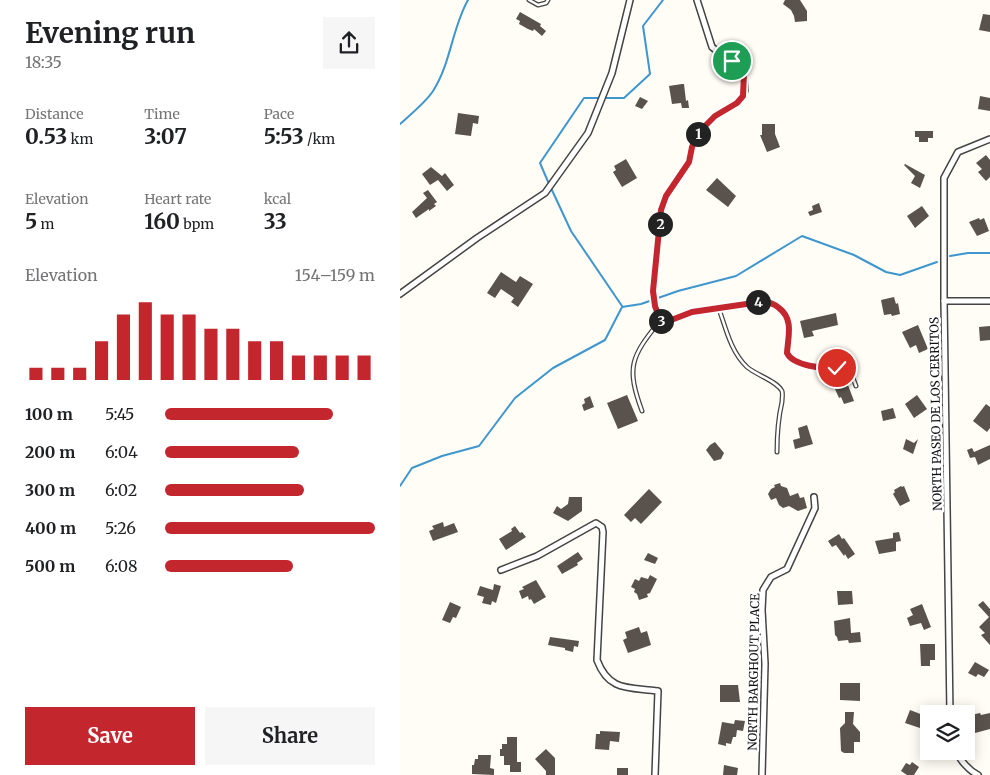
<!DOCTYPE html>
<meta charset="utf-8">
<style>
:root{--surface:#fff;--page:#f6f6f6;--text:#202124;--muted:#757577;--accent:#c4262e}
body{margin:0;font-family:Merriweather,serif;background:var(--page);color:var(--text);height:100vh;display:flex;flex-direction:column;font-size:19px;white-space:nowrap}
*{box-sizing:border-box;margin:0}
p{font-size:16px;color:var(--muted)}
.icon{flex:none;width:28px;height:28px;fill:none;stroke:currentColor;stroke-width:2;stroke-linecap:round;stroke-linejoin:round}
.map{position:relative;flex:1;overflow:hidden}
.side{display:flex;flex-direction:column;background:var(--surface);width:400px}
.side>*{flex:none}
.fabs{position:absolute;left:520px;top:705px;display:grid;gap:10px}
.fabs a{display:grid;place-items:center;width:55px;height:55px;border-radius:0px;background:var(--surface);box-shadow:0 2px 12px #0003;font-size:25px}
.pin{position:absolute;display:grid;place-items:center;width:42px;height:42px;color:#fff;margin:-21px;border:2px solid #fff;border-radius:50%;box-shadow:0 1px 5px #0007}
.km{position:absolute;width:25px;height:25px;margin:-12px;border-radius:50%;background:#222;color:#fff;font-size:14px;line-height:25px;text-align:center}
.round{display:grid;place-items:center;flex:none;width:52px;height:52px;border-radius:0px;background:var(--page)}
.headline{display:flex;align-items:center;justify-content:space-between;height:85px;padding:0 25px}
h1{font-size:28px;font-weight:700;line-height:38px}
.metrics{display:grid;grid-template-columns:repeat(3,1fr);gap:8px;height:85px;padding:5px 25px}
.metrics div{display:grid;align-content:center}
.metrics b{font-size:21px;font-weight:700}
.metrics small{font-size:14px;font-weight:400}
.metrics p{font-size:14px}
.chart{height:140px;padding:10px 25px}
.chart p{display:flex;justify-content:space-between}
.chart svg{width:100%;height:90px;margin-top:5px;stroke:var(--accent);stroke-width:6}
.action{display:flex;gap:10px;margin-top:auto;padding:10px 25px}
.action a{flex:1;height:58px;border-radius:0px;background:var(--accent);color:#fff;font-size:20px;font-weight:700;line-height:58px;text-align:center}
.action a+a{background:var(--page);color:var(--text)}
ul{padding:0 25px;list-style:none;font-size:16px}
li{display:grid;grid-template-columns:80px 60px 1fr;align-items:center;height:38px}
li i{height:12px;border-radius:6px;background:var(--accent)}
main{display:flex;flex:1;min-height:0}
.map>svg:first-child{display:block}
.lines{fill:none;stroke-linecap:round;stroke-linejoin:round}
.stream{stroke:#3f96cf;stroke-width:2}
.building{fill:#5a524d}
.lane-casing{stroke:#444;stroke-width:5}
.street-casing{stroke:#444;stroke-width:8}
.lane{stroke:#fff;stroke-width:2.5}
.street{stroke:#fff;stroke-width:5}
.route-casing{stroke:#fff;stroke-width:10}
.route{stroke:#c4262e;stroke-width:6}
.labels{text-anchor:middle;stroke-width:5;stroke-linejoin:round;paint-order:stroke}
.street-label{font-size:12px;fill:#111;stroke:#fff}
</style>
<main>
<section class="side">
<div class="headline"><div><h1>Evening run</h1><p>18:35</p></div><a class="round"><svg class="icon" aria-label="share" viewBox="0 0 24 24"><path d="M12 15V3M7 8l5-5 5 5M5 13v7h14v-7"/></svg></a></div>
<div class="metrics">
<div><p>Distance</p><b>0.53<small> km</small></b></div>
<div><p>Time</p><b>3:07</b></div>
<div><p>Pace</p><b>5:53<small> /km</small></b></div>
</div>
<div class="metrics">
<div><p>Elevation</p><b>5<small> m</small></b></div>
<div><p>Heart rate</p><b>160<small> bpm</small></b></div>
<div><p>kcal</p><b>33</b></div>
</div>
<div class="chart"><p><span>Elevation</span>154–159 m</p>
<svg viewBox="0 0 160 44" preserveAspectRatio="none"><path d="M5 44V38M15 44V38M25 44V38M35 44V25M45 44V12M55 44V6M65 44V12M75 44V12M85 44V19M95 44V19M105 44V25M115 44V25M125 44V32M135 44V32M145 44V32M155 44V32"/></svg>
</div>
<ul>
<li><b>100 m</b>5:45<i style="width:80%"></i></li>
<li><b>200 m</b>6:04<i style="width:64%"></i></li>
<li><b>300 m</b>6:02<i style="width:66%"></i></li>
<li><b>400 m</b>5:26<i style="width:100%"></i></li>
<li><b>500 m</b>6:08<i style="width:61%"></i></li>
</ul>
<div class="action"><a>Save</a><a>Share</a></div>
</section>
<div class="map">
<svg width="590" height="775" viewBox="0 0 590 775">
<rect width="100%" height="100%" fill="#fffdf5"/>
<g class="lines">
<g class="stream">
<path d="M 0,124 C 10,115 26,102 33,91 C 51,63 52,28 68,0"/>
<polyline points="149,184 140,163 184,98 224,98 250,74 243,26 263,0"/>
<polyline points="151,188 171,231 222,306"/>
<polyline points="550,256 568,253 590,253"/>
<polyline points="0,486 12,468 42,456 79,446 115,398 153,368 205,340 222,307 241,304 278,291 336,276 402,236 454,255 486,272 500,275 537,262"/>
</g>
</g>
<g class="building">
<polygon points="385,0 400,0 407,11 407,21 395,22 394,16 391,10 383,4"/>
<polygon points="120,12 141,24 140,26 146,31 142,36 134,29 133,31 128,29 119,24 120,21 116,19"/>
<polygon points="583,14 590,15 590,32 579,30"/>
<polygon points="282,84 284,84 286,101 288,100 289,108 282,108 281,103 272,104 269,86"/>
<polygon points="580,96 590,98 590,111 578,109"/>
<polygon points="240,97 248,101 242,109 235,106"/>
<polygon points="58,113 79,116 78,124 73,123 71,136 55,134"/>
<polygon points="362,124 375,124 375,134 380,147 367,152 360,135 362,135"/>
<polygon points="515,131 533,131 533,138 528,138 528,142 519,142 519,137 515,137"/>
<polygon points="586,155 590,160 590,177 586,181 578,172 582,169 576,163"/>
<polygon points="226,159 237,178 222,187 213,172 216,170 214,166"/>
<polygon points="505,164 525,175 520,188 511,183 515,176 504,165"/>
<polygon points="31,167 42,176 45,173 54,185 47,191 38,180 30,185 22,174"/>
<polygon points="317,178 336,196 328,207 306,190"/>
<polygon points="28,190 37,202 34,204 36,206 29,211 29,209 16,218 12,212 27,198 23,193"/>
<polygon points="419,203 422,212 410,216 408,212 413,210 412,206"/>
<polygon points="522,206 529,216 515,228 507,216"/>
<polygon points="579,218 580,220 584,218 589,231 577,236 569,222"/>
<polygon points="101,272 116,282 120,276 133,284 118,307 111,302 114,298 101,289 95,298 87,293"/>
<polygon points="494,297 496,304 498,303 500,314 492,316 491,314 484,315 481,300"/>
<polygon points="436,313 438,325 412,331 414,336 404,338 400,321"/>
<polygon points="518,325 528,349 519,353 516,345 510,348 502,332"/>
<polygon points="590,326 590,340 580,341 579,327"/>
<polygon points="446,373 451,384 448,385 454,401 444,404 441,397 439,398 435,389 437,388 435,381 441,379 439,376"/>
<polygon points="227,395 238,421 218,429 207,403"/>
<polygon points="517,395 527,409 514,418 505,404"/>
<polygon points="190,396 194,407 184,411 182,405 185,403 184,399"/>
<polygon points="586,404 590,407 590,428 587,432 573,421"/>
<polygon points="493,408 496,418 483,421 481,411"/>
<polygon points="407,425 413,444 395,449 393,440 400,438 398,428"/>
<polygon points="506,439 514,443 518,439 513,454 503,449"/>
<polygon points="315,442 324,453 321,459 314,461 306,450 310,445"/>
<polygon points="590,445 590,459 578,465 575,457 570,458 567,450 572,448 574,452"/>
<polygon points="380,483 381,486 387,488 390,496 398,493 400,498 404,497 407,508 398,511 389,506 383,508 379,505 376,498 371,500 368,494 371,489 375,487 374,485"/>
<polygon points="501,486 502,487 504,486 510,501 500,506 493,494 495,492 494,490"/>
<polygon points="249,489 262,502 241,524 235,518 231,522 224,515"/>
<polygon points="169,497 182,497 182,511 168,521 153,513 157,506 161,509 168,504"/>
<polygon points="43,522 44,527 54,523 58,532 33,541 29,531 34,529 32,526"/>
<polygon points="115,526 120,533 122,532 126,537 106,550 99,539 112,531 111,529"/>
<polygon points="499,532 501,541 496,542 496,551 479,554 475,541 493,538 493,533"/>
<polygon points="439,534 442,539 444,538 455,554 448,559 445,554 444,556 436,545 432,547 428,541"/>
<polygon points="178,552 183,559 177,563 178,565 162,574 157,566"/>
<polygon points="248,553 258,558 255,564 244,560"/>
<polygon points="250,575 257,579 250,593 247,594 248,597 239,600 237,594 234,592 235,589 231,587 235,579 239,581 241,577 248,579"/>
<polygon points="136,580 146,597 134,604 131,599 129,600 128,596 122,599 119,591 124,589 122,587"/>
<polygon points="94,584 101,586 96,603 92,601 91,605 82,603 84,597 77,595 80,586 93,590"/>
<polygon points="437,591 452,591 453,604 438,605"/>
<polygon points="583,601 590,609 590,645 581,635 585,633 579,627 589,617 578,605"/>
<polygon points="50,602 61,607 56,618 53,617 50,623 42,620"/>
<polygon points="522,604 531,627 524,630 521,623 510,626 507,618 513,615 510,609"/>
<polygon points="450,618 451,633 460,632 461,642 449,643 448,640 438,641 437,637 435,635 434,621"/>
<polygon points="239,627 241,633 247,631 251,645 228,653 223,640 227,638 225,632"/>
<polygon points="150,637 179,641 178,647 174,646 173,652 165,650 165,648 148,645"/>
<polygon points="520,644 535,644 535,660 530,660 530,666 521,666"/>
<polygon points="575,662 589,670 584,677 578,674 576,677 568,673"/>
<polygon points="440,683 460,683 460,701 440,700"/>
<polygon points="320,685 338,685 340,702 320,702"/>
<polygon points="510,710 523,715 524,712 529,714 529,723 523,721 520,728 505,723"/>
<polygon points="445,712 454,712 453,724 460,732 460,742 454,742 454,753 444,753 441,751 440,728 445,723"/>
<polygon points="580,713 581,715 590,713 590,729 575,733 571,715"/>
<polygon points="335,720 345,721 343,731 337,730 336,737 333,737 331,744 326,743 326,746 318,744 322,722 334,724"/>
<polygon points="200,731 220,732 219,742 210,741 209,750 195,749 196,734 200,734"/>
<polygon points="107,737 117,737 117,762 121,762 121,772 110,772 110,765 104,765 104,756 100,756 100,749 102,749 102,744 107,744"/>
<polygon points="146,749 155,758 155,775 146,775 146,771 135,759"/>
<polygon points="78,755 91,755 90,768 94,769 94,775 72,774 72,765 74,765 75,759 78,759"/>
<polygon points="512,762 519,767 514,775 507,775 501,771 506,763 510,765"/>
<polygon points="324,765 338,768 337,775 323,775"/>
<rect x="217" y="768" width="11" height="7"/>
</g>
<g class="lines">
<g class="lane-casing">
<g id="lane">
<polyline points="129,0 138,5 146,3 148,0"/>
<path d="M 345,305 L 368,302 L 383,312 L 389,325 L 387,353 C 394,369 430,369 445,368 L 451,373 L 456,386"/>
<path d="M 319,309 C 326,329 331,352 347,367 C 356,375 377,381 382,391 C 383,394 382,398 382,402 C 378,419 377,434 377,452"/>
<path d="M 242,411 C 226,367 231,357 259,322"/>
</g>
</g>
<g class="street-casing">
<g id="street">
<polyline points="297,0 312,47 340,69 344,75 345,90 343,96 337,103 315,116 299,132 292,147 289,162 266,196 261,210 253,291 255,307 260,321 265,322 292,312 345,305"/>
<polyline points="0,294 77,238 145,193 188,133 212,73 230,0"/>
<polyline points="544,301 590,301"/>
<path d="M 101,570 L 137,556 L 196,523 L 202,527 L 203,532 L 197,660 C 209,692 229,687 258,691 L 255,775"/>
<polyline points="550,714 544,301 544,178 558,152 590,139"/>
<path d="M 557,751 C 559,760 570,771 578,775"/>
<polyline points="362,775 365,664 362,610 363,590 371,577 387,569 415,508 414,497"/>
</g>
</g>
<use href="#lane" class="lane"/>
<use href="#street" class="street"/>
</g>
<g class="lines">
<g class="route-casing">
<path id="route" d="M 332,61 L 344,74 L 343,96 L 337,103 L 315,116 L 299,132 L 292,147 L 289,162 L 266,196 L 261,210 L 253,291 L 255,306 L 260,320 L 266,322 L 292,312 L 360,302 C 368,301 373,303 379,308 C 394,319 388,337 387,353 C 393,366 424,369 437,368"/>
</g>
<use href="#route" class="route"/>
</g>
<g class="labels">
<g class="street-label">
<text transform="translate(536 414) rotate(-91)" y="4">NORTH PASEO DE LOS CERRITOS</text>
<text transform="translate(354 672) rotate(-89)" y="4">NORTH BARGHOUT PLACE</text>
</g>
</g>
</svg>
<div class="fabs">
<a><svg class="icon" aria-label="layers" viewBox="0 0 24 24"><path d="M12 4l9 5-9 5-9-5zM3 14l9 5 9-5"/></svg></a>
</div>
<div class="pin" style="left:332px;top:61px;background:#1e9e55"><svg class="icon" aria-label="arrive" viewBox="0 0 24 24"><path d="M6 21V4h12l-3 4 3 4H6"/></svg></div>
<div class="pin" style="left:437px;top:368px;background:#d93025"><svg class="icon" aria-label="check" viewBox="0 0 24 24"><path d="M5 12l5 5 9-10"/></svg></div>
<b class="km" style="left:298px;top:134px">1</b>
<b class="km" style="left:260px;top:224px">2</b>
<b class="km" style="left:261px;top:321px">3</b>
<b class="km" style="left:358px;top:302px">4</b>
</div>
</main>
